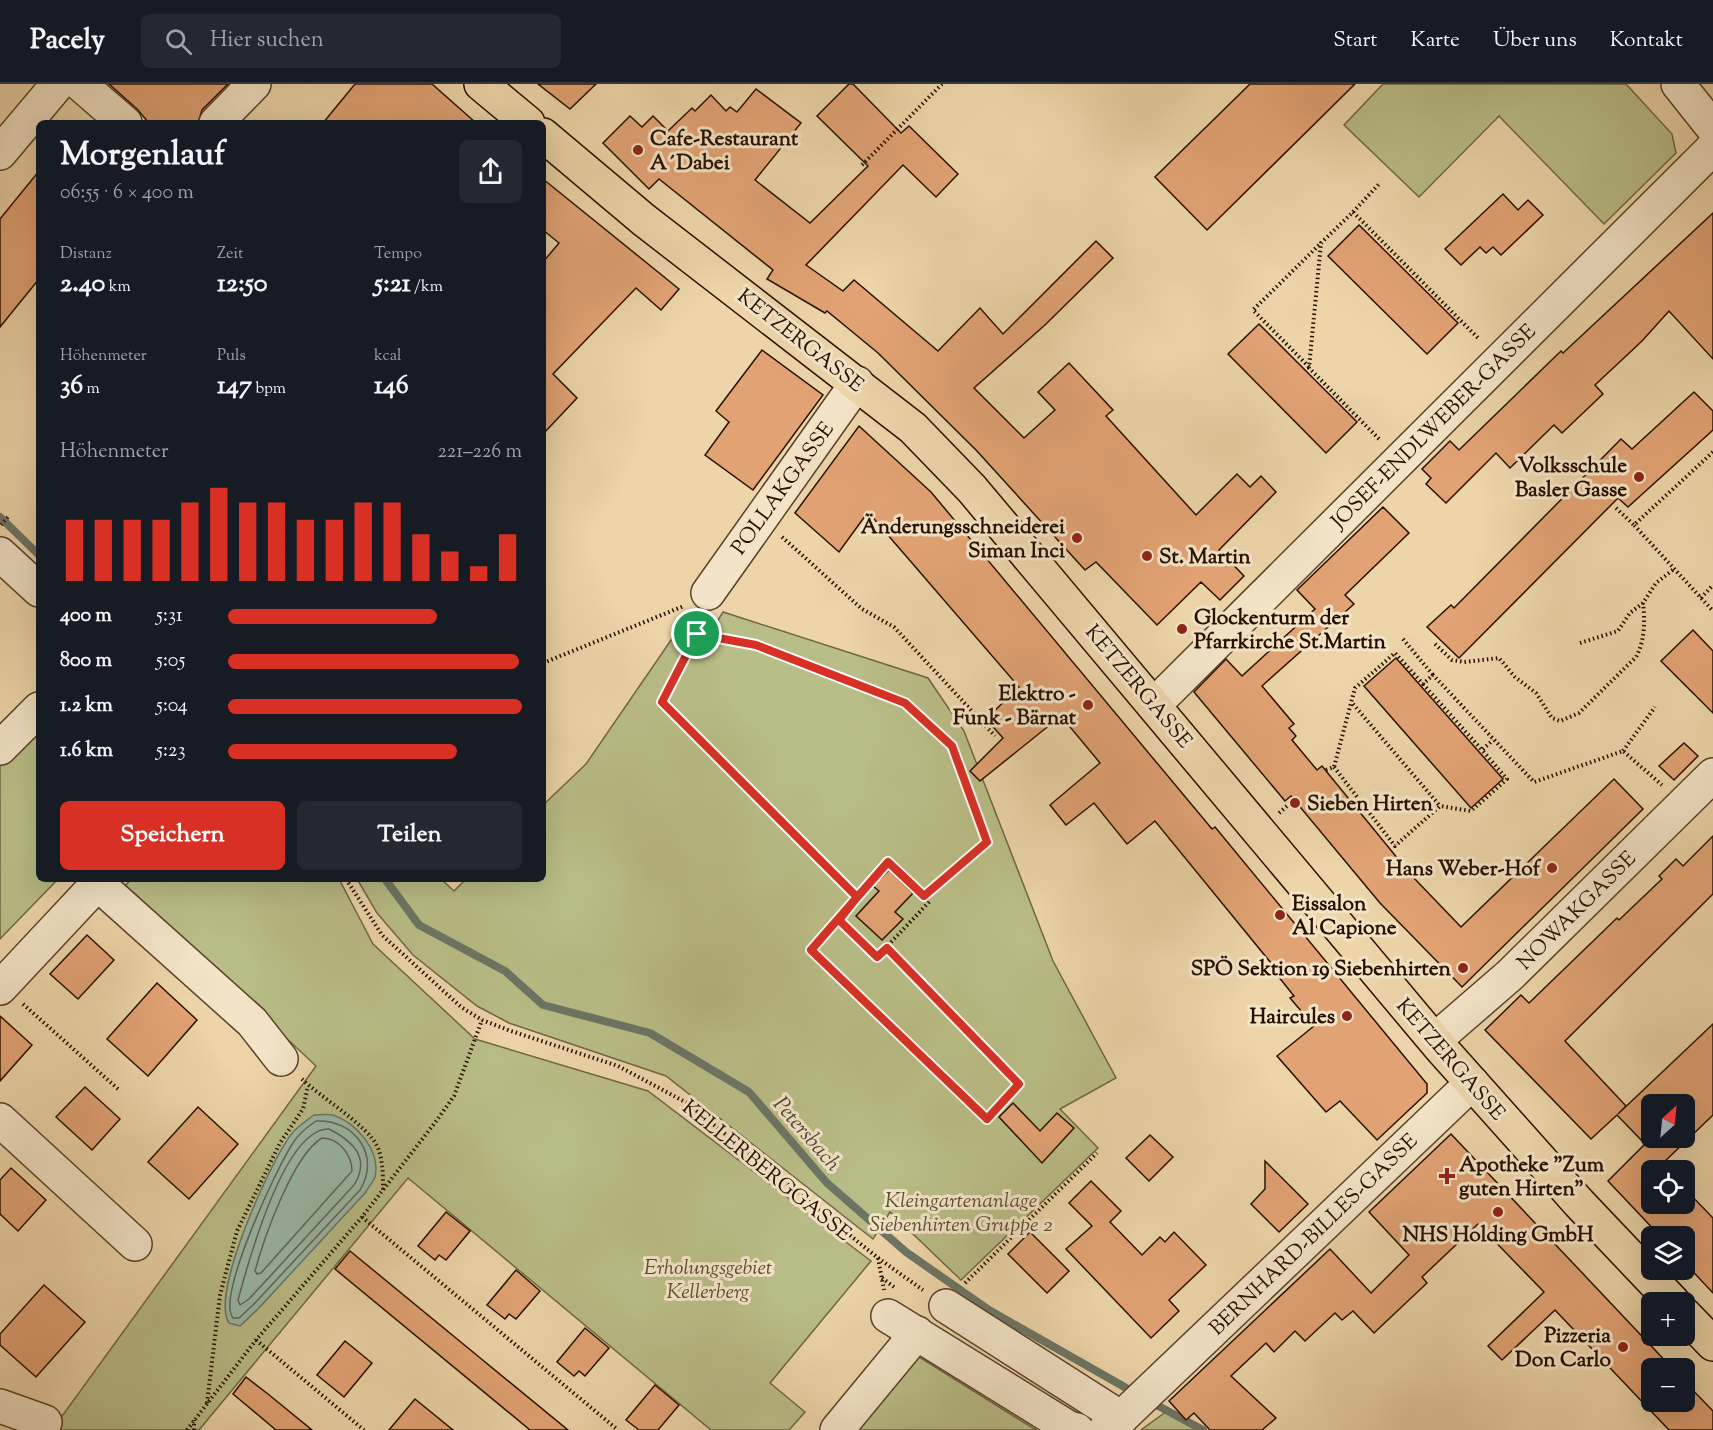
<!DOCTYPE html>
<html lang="de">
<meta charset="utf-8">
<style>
:root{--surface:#171b24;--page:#242831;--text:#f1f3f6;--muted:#9ea1a6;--line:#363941;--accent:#d93025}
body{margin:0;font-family:"Sorts Mill Goudy",serif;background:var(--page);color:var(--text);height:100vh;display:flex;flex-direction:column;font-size:22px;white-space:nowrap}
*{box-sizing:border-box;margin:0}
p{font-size:20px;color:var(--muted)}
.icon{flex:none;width:33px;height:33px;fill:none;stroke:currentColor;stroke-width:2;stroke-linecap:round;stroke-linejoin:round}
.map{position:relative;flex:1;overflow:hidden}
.panel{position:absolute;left:36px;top:36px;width:510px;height:762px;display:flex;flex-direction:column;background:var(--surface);border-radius:9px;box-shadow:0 6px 24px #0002}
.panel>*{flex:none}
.needle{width:39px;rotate:27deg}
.controls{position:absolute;left:1641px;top:1010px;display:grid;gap:12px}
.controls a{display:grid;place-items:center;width:54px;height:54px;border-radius:9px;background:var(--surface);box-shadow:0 6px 24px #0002;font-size:30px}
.pin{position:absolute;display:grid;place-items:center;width:51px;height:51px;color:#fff;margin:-26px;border:3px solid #fff;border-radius:50%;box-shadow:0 2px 6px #0007}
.round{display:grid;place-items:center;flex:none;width:63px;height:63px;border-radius:9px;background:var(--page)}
.headline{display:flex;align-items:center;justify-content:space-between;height:102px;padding:0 24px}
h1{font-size:33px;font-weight:700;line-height:45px}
.figures{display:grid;grid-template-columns:repeat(3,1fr);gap:9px;height:102px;padding:6px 24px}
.figures div{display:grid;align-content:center}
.figures b{font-size:26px;font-weight:700}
.figures small{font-size:16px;font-weight:400}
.figures p{font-size:16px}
.chart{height:168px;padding:12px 24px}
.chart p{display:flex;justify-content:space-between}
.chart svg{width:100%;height:108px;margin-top:6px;stroke:var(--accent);stroke-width:6}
.cta{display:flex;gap:12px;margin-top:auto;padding:12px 24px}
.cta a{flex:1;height:69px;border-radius:9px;background:var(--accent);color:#fff;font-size:24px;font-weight:700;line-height:69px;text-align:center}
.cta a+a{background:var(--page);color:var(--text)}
ul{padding:0 24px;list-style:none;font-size:20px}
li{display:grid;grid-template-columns:96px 72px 1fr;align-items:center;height:45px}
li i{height:15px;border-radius:8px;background:var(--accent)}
header{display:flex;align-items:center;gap:36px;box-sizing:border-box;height:84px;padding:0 30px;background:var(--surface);border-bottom:2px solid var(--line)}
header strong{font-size:28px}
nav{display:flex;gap:33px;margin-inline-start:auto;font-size:21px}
.search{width:420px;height:54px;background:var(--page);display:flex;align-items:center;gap:15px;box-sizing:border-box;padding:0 21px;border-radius:9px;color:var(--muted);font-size:22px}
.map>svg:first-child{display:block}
.green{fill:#b9bd87;stroke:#706644;stroke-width:1.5}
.water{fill:#99b9a8;stroke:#6c7565;stroke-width:1.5}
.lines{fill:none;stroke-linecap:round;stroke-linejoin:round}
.shore{stroke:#606454;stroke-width:1.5}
.stream{stroke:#6c7565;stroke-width:8}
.building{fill:#e2a374;stroke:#281000;stroke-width:1.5;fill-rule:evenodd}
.minor-casing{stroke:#59412a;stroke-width:36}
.major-casing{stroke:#281000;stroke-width:36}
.path{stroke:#281000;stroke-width:4;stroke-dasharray:1.5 3;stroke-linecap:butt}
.minor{stroke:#f3e4c7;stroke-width:33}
.major{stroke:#edd5a9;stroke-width:33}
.route-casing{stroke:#fff;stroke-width:12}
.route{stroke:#d93025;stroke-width:8}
.poi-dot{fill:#8f2418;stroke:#f3e4c7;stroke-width:2}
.labels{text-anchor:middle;stroke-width:6;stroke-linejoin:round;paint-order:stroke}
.poi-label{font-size:21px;font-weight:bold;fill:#281000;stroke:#f3e4c7;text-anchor:end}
.street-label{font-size:21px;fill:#281000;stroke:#f3e4c7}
.park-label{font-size:21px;font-style:italic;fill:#5b4d2f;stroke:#f3e4c7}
.water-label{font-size:22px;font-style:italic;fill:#504b3b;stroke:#f3e4c7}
</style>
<header>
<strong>Pacely</strong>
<div class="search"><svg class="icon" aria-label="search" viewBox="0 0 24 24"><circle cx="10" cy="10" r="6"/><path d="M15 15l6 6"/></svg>Hier suchen</div>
<nav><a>Start</a><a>Karte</a><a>Über uns</a><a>Kontakt</a></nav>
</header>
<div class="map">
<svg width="1713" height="1346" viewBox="0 0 1713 1346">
<rect width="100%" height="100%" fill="#edd5a9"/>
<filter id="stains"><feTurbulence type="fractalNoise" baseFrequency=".00333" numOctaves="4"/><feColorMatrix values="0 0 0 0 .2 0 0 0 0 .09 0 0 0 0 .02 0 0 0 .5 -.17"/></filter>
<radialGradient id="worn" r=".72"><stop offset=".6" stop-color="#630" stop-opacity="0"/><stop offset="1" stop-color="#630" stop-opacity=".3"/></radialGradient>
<g class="green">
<polygon points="1383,0 1626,0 1672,50 1676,69 1604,140 1499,32 1419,113 1344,41"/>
<polygon points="691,527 715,541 723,528 928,594 964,647 1053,877 1116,994 1060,1025 1098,1064 961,1196 890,1128 873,1155 666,992 509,939 477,922 413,871 377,829 357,795 441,795 454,807 466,795 543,795 543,721 586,680"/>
<polygon points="39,637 39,795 58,795 0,855 0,678"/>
<polygon points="131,795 339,795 373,860 475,955 648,1007 871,1177 770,1299 805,1328 789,1346 711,1346 408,1094 199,1346 52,1346 316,982 125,802"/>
<polygon points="916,1271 1036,1346 854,1346"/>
<polygon points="1167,1327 1206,1346 1207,1346 1141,1346"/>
</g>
<path class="water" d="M 314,1031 C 320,1031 327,1030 333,1031 C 356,1039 381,1066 375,1093 C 373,1098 368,1104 365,1109 L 258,1225 L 240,1242 L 229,1239 C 210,1210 269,1081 290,1052 C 296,1043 305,1038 314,1031 Z"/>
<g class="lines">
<g class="shore">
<path d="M 316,1037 C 355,1035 381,1072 360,1106 L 254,1220 L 239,1234 L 233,1234 C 216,1213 277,1083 293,1059 C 299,1049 307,1043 316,1037 Z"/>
<path d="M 329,1045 C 353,1057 371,1074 354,1101 L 249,1215 L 240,1221 L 238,1216 C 248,1179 284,1044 329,1045 Z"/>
<path d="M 322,1054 C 339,1054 352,1071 352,1087 L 261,1189 L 257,1190 L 255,1187 C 264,1154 293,1071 322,1054 Z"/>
</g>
<g class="stream">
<polyline points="0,433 39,471"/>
<polyline points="385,795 419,841 505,887 543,921 650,949 749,1008 827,1099 906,1168 989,1226 1135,1309"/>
<polyline points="1151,1318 1203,1346"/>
</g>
</g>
<g class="building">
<polygon points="109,0 228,0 202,26 198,39 149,39 137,25"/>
<polygon points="355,0 432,0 476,39 323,39"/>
<polygon points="538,0 596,0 570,25"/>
<polygon points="849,0 853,0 901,49 909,42 958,90 936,113 903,81 806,181 843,207 854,196 938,267 980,224 1003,250 1096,157 1113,174 1046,240 974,304 1024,354 1055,326 1038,308 1069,279 1113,326 1106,332 1196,431 1237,390 1250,403 1261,392 1276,408 1219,466 1244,492 1220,516 1201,498 1157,541 1096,478 1085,486 976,366 878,269 827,227 825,229 767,195 773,186 659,95 649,105 603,59 630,32 642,43 653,32 668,47 692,24 695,27 711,11 726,27 730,23 737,28 756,5 801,39 755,96 810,139 868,82 817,32"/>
<polygon points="1250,0 1355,0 1207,146 1155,93"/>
<polygon points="39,87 39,195 0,243 0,135"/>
<polygon points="543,95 679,205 661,226 636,204 553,290 577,314 543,350 543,178 559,159 543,146"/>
<polygon points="1503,110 1518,126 1528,116 1543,131 1501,171 1493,163 1486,169 1480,163 1461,181 1445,165"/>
<polygon points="1713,129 1713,275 1669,227 1642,257 1595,301 1603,310 1562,349 1554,341 1510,384 1496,369 1446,419 1426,400 1431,394 1422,385 1450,357 1459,366 1561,267 1563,269"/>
<polygon points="1359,141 1458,239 1427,270 1328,172"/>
<polygon points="1259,240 1357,338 1326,369 1228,270"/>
<polygon points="762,266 823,311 753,406 705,371 729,338 716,327"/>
<polygon points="1694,308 1713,327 1713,346 1628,423 1618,414 1459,574 1427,543 1451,521 1454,524 1621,355 1632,365"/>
<polygon points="859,342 931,408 1212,745 1215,743 1427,1000 1427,1009 1377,1056 1340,1017 1326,1028 1277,972 1314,942 1290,914 1294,912 1278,892 1280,890 1155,737 1127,760 1094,719 1066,741 1050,721 1100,679 1061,632 980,697 970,687 1003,654 986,635 1019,603 868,428 839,468 795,429"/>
<polygon points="1383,423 1409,449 1345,511 1354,520 1262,602 1294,640 1289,644 1296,652 1292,656 1317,686 1322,682 1412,792 1461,843 1614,695 1643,725 1462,903 1380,819 1291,712 1285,717 1194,608 1226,575 1242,592 1315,525 1297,506"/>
<polygon points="1693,546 1713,567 1713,629 1661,577"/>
<polygon points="1396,574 1503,695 1471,724 1364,602"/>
<polygon points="1684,659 1698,672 1674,696 1659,682"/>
<path d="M 1713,752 L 1713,810 L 1565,957 L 1626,1022 L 1618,1030 L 1713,940 L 1713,1031 L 1662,1080 L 1667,1086 L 1652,1086 L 1652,1119 L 1684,1119 L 1684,1104 L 1713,1134 L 1713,1209 L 1684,1178 L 1684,1152 L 1660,1152 L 1608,1097 L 1645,1060 L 1617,1031 L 1591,1055 L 1485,946 L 1521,911 L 1529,919 L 1617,834 L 1619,836 L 1662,795 L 1659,792 L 1676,775 L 1683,782 ZM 1652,1020 L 1684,1020 L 1684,1053 L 1652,1053 Z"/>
<polygon points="889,786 913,809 895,828 903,835 882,856 856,832 879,807 873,802"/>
<polygon points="87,851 114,876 78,915 50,890"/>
<polygon points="157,899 197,936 148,992 107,955"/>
<polygon points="0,932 32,961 0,997"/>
<polygon points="85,1003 120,1035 92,1066 56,1033"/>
<polygon points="1013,1019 1040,1047 1057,1029 1074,1044 1042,1079 999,1033"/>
<polygon points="198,1023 238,1060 189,1115 148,1078"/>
<polygon points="1451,1050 1672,1284 1652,1284 1652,1317 1684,1317 1684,1297 1713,1327 1713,1346 1669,1346 1555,1226 1502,1276 1488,1262 1544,1208 1478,1140 1422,1193 1427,1199 1374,1249 1353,1227 1342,1236 1335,1229 1305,1257 1295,1247 1274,1268 1266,1259 1231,1292 1276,1334 1262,1346 1210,1346 1194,1329 1186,1336 1169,1317 1330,1165 1371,1209 1409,1171 1369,1128"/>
<polygon points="1150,1051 1173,1073 1149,1097 1126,1074"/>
<polygon points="1265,1077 1308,1120 1279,1148 1251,1120 1265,1105"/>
<polygon points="11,1084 46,1116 18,1147 0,1130 0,1096"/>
<polygon points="1091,1097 1121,1127 1110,1138 1142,1171 1160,1153 1165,1158 1174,1148 1206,1181 1169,1216 1179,1227 1151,1254 1066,1165 1092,1142 1069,1119"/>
<polygon points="446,1128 470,1147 446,1176 439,1171 435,1176 418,1162"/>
<polygon points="1030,1148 1069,1187 1047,1209 1008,1170"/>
<polygon points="350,1167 479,1273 568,1346 530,1346 335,1185"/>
<polygon points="516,1186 540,1207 516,1235 509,1230 505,1235 487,1221"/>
<polygon points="44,1201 85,1238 36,1293 0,1261 0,1250"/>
<polygon points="585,1244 609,1264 585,1292 579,1287 574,1292 557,1278"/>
<polygon points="345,1257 372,1279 344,1313 317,1291"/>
<polygon points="246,1293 268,1310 312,1346 276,1346 233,1310"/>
<polygon points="655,1301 679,1321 658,1346 639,1346 626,1336"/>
<polygon points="415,1315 453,1346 389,1346"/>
</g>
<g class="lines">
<g class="minor-casing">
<g id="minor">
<polyline points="80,0 125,39"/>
<polyline points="1678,0 1713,44"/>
<polyline points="216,39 254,0"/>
<polyline points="0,69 58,0"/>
<polyline points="0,470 39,506"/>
<polyline points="708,509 857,299"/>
<polyline points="1154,621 1713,64"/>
<polyline points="0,664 39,625"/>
<polyline points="98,800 252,938 281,975"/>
<polyline points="0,904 102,795"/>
<polyline points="1435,956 1510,891 1713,691"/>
<polyline points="0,1036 135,1160"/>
<polyline points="946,1222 1121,1334"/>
<polyline points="888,1232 1069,1344 1077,1346"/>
<polyline points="0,1322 45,1338"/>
<polyline points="837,1346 917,1249"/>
<polyline points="1105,1346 1121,1334 1472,999"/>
</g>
</g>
<g class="major-casing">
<g id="major">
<polyline points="481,0 528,39"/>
<polyline points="543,51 644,136 913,344 972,405 1439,962 1579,1119 1673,1218"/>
<polyline points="1684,1230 1713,1260"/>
</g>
</g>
<g class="path">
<polyline points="862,81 942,0"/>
<polyline points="1353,128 1380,99"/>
<polyline points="1309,283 1253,226 1321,159"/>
<polyline points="1379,355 1309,284 1321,159 1353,128 1479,255"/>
<polyline points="1713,368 1634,441 1713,527"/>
<polyline points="1616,424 1634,441"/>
<polyline points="1,441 8,433"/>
<polyline points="782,453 862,525 894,543 995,652"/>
<polyline points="1701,514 1713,501"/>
<polyline points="704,536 662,618 857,814"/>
<polyline points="697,550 756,561 905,619 953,662 987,758 924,812"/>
<polyline points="1403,555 1433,591"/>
<polyline points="1580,559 1618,547 1630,529 1643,519 1656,499 1674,485"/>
<path d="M 1435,560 L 1452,576 L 1464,578 L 1499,574 L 1515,593 L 1536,609 L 1552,634 L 1560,637 L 1579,629 L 1636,573 C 1645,557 1645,536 1643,519"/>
<polyline points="543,579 684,522"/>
<polyline points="1423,600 1482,666"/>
<polyline points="1353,620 1440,722"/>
<polyline points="1623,667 1655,623"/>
<polyline points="1334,683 1395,762 1440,722 1471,727 1507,695 1482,666 1493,656"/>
<polyline points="1326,686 1334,683 1355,604 1395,569 1423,600 1433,591 1534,698 1623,667 1662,701"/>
<polyline points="1279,729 1294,716"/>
<polygon points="888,778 930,817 877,873 839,836"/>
<polyline points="346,795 382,851 461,923 482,936 511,947 618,982 687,1019 878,1174 884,1206"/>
<polyline points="839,836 811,866 987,1034 1019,1000 887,864"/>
<polyline points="23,920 118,1005"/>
<path d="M 302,995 C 321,1014 368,1041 378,1064 C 383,1077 383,1092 383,1106"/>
<polyline points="362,1133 618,1346"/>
<polyline points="878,1174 923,1206"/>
<polyline points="882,1194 894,1203"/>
<polyline points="965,1199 1097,1069"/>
<polyline points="256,1256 364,1346"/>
<polyline points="207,1319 220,1211 237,1147 280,1059 303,1025 308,1002"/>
<polyline points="187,1346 256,1256 362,1133 437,1036 454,1012 482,936"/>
<polyline points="194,1346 194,1336"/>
</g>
<use href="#minor" class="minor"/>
<use href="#major" class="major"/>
</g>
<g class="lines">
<g class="route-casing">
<polyline id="route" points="697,550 662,618 857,813 839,836 877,873 887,864 1019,1000 987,1035 811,866 888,778 924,812 987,758 952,662 905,619 756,561 697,550"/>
</g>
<use href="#route" class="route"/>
</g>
<g class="poi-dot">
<circle cx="638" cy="66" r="6"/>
<circle cx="1639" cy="393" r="6"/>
<circle cx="1077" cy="454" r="6"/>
<circle cx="1147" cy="472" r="6"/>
<circle cx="1182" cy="545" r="6"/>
<circle cx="1088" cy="621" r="6"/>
<circle cx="1295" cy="719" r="6"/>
<circle cx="1552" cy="784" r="6"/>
<circle cx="1280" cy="831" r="6"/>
<circle cx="1463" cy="884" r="6"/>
<circle cx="1347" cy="932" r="6"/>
<path d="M1444 1083h6v6h6v6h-6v6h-6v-6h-6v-6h6z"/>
<circle cx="1498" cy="1128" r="6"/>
<circle cx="1623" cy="1263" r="6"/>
</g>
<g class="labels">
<g class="poi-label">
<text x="650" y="61" text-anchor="start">Cafe-Restaurant<tspan x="650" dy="24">A´Dabei</tspan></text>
<text x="1627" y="388">Volksschule<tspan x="1627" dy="24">Basler Gasse</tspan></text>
<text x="1065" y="449">Änderungsschneiderei<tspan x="1065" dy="24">Siman Inci</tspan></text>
<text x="1159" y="479" text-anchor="start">St. Martin</text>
<text x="1194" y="540" text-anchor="start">Glockenturm der<tspan x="1194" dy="24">Pfarrkirche St.Martin</tspan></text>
<text x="1076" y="616">Elektro -<tspan x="1076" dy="24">Funk - Bärnat</tspan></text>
<text x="1307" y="726" text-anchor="start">Sieben Hirten</text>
<text x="1540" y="791">Hans Weber-Hof</text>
<text x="1292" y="826" text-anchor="start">Eissalon<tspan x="1292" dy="24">Al Capione</tspan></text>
<text x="1451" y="891">SPÖ Sektion 19 Siebenhirten</text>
<text x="1335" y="939">Haircules</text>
<text x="1459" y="1087" text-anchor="start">Apotheke "Zum<tspan x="1459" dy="24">guten Hirten"</tspan></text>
<text x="1498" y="1157" text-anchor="middle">NHS Holding GmbH</text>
<text x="1611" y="1258">Pizzeria<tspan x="1611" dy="24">Don Carlo</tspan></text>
</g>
<g class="street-label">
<text transform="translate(801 256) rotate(38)" y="7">KETZERGASSE</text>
<text transform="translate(1433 342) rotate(-45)" y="7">JOSEF-ENDLWEBER-GASSE</text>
<text transform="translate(782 404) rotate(-54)" y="7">POLLAKGASSE</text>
<text transform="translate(1139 602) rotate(50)" y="7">KETZERGASSE</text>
<text transform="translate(1576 826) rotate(-45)" y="7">NOWAKGASSE</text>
<text transform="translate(1451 975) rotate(49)" y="7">KETZERGASSE</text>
<text transform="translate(767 1086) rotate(39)" y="7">KELLERBERGGASSE</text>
<text transform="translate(1313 1150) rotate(-44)" y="7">BERNHARD-BILLES-GASSE</text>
</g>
<g class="park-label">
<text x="961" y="1123">Kleingartenanlage<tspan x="961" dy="24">Siebenhirten Gruppe 2</tspan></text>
<text x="708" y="1190">Erholungsgebiet<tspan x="708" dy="24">Kellerberg</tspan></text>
</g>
<g class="water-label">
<text transform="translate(808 1049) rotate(49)" y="8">Petersbach</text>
</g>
</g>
<rect width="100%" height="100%" filter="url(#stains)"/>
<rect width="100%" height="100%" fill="url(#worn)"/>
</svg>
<div class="controls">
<a><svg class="needle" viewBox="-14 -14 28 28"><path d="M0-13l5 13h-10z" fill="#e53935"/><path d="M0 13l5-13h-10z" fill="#9ea1a6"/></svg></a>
<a><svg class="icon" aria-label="locate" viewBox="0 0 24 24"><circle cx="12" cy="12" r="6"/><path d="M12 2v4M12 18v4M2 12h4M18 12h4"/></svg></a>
<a><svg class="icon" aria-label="layers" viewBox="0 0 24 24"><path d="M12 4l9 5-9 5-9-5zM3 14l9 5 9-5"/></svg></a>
<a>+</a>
<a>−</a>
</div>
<div class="pin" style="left:697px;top:550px;background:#1e9e55"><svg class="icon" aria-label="arrive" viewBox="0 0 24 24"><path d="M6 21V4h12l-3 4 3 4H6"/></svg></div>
<section class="panel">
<div class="headline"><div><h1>Morgenlauf</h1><p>06:55 · 6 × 400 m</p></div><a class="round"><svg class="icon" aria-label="share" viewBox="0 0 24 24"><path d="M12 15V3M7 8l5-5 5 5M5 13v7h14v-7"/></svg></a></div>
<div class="figures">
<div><p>Distanz</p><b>2.40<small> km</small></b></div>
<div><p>Zeit</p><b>12:50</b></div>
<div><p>Tempo</p><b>5:21<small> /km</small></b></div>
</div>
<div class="figures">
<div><p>Höhenmeter</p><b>36<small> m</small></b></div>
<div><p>Puls</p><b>147<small> bpm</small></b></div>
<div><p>kcal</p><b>146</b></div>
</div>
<div class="chart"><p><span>Höhenmeter</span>221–226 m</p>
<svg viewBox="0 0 160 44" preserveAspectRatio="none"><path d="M5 44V19M15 44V19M25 44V19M35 44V19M45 44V12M55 44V6M65 44V12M75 44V12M85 44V19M95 44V19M105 44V12M115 44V12M125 44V25M135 44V32M145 44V38M155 44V25"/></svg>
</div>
<ul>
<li><b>400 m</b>5:31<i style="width:71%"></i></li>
<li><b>800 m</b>5:05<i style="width:99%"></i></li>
<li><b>1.2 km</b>5:04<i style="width:100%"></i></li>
<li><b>1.6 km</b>5:23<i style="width:78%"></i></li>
</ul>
<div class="cta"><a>Speichern</a><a>Teilen</a></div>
</section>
</div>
